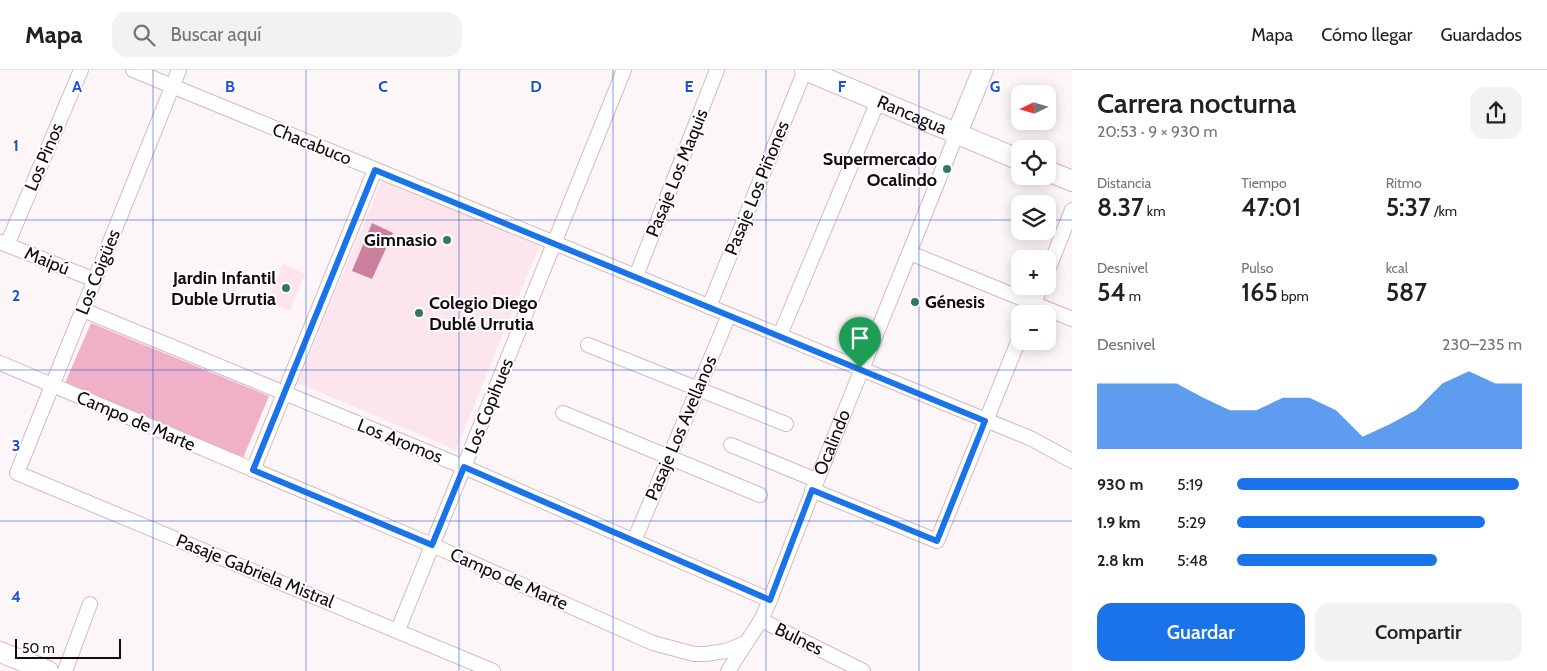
<!DOCTYPE html>
<html lang="es">
<meta charset="utf-8">
<style>
:root{--surface:#fff;--page:#f2f2f2;--text:#202124;--muted:#757577;--line:#e0e0e0;--accent:#1a73e8}
body{margin:0;font-family:Cabin,sans-serif;background:var(--page);color:var(--text);height:100vh;display:flex;flex-direction:column;font-size:19px;white-space:nowrap}
*{box-sizing:border-box;margin:0}
p{font-size:16px;color:var(--muted)}
.icon{flex:none;width:28px;height:28px;fill:none;stroke:currentColor;stroke-width:2;stroke-linecap:round;stroke-linejoin:round}
.map{position:relative;flex:1;overflow:hidden}
.drawer{display:flex;flex-direction:column;background:var(--surface);width:475px}
.drawer>*{flex:none}
.needle{width:32px;rotate:265deg}
.controls{position:absolute;left:1011px;top:15px;display:grid;gap:10px}
.controls a{display:grid;place-items:center;width:45px;height:45px;border-radius:10px;background:var(--surface);box-shadow:0 2px 12px #0003;font-size:25px}
.scale{position:absolute;left:15px;bottom:12px;width:106px;box-sizing:border-box;padding-left:5px;border:2px solid #150b0f;border-top:0;font-size:14px;line-height:18px;white-space:nowrap;color:#150b0f;-webkit-text-stroke:4px #fff;paint-order:stroke}
.pin{position:absolute;display:grid;place-items:center;width:42px;height:42px;color:#fff;margin:-51px -21px;border-radius:50% 50% 50% 0;rotate:-45deg;box-shadow:0 0 5px #0007}
.pin .icon{rotate:45deg}
.round{display:grid;place-items:center;flex:none;width:52px;height:52px;border-radius:15px;background:var(--page)}
.head{display:flex;align-items:center;justify-content:space-between;height:85px;padding:0 25px}
h1{font-size:28px;font-weight:600;line-height:38px}
.metrics{display:grid;grid-template-columns:repeat(3,1fr);gap:8px;height:85px;padding:5px 25px}
.metrics div{display:grid;align-content:center}
.metrics b{font-size:25px;font-weight:600}
.metrics small{font-size:14px;font-weight:400}
.metrics p{font-size:14px}
.chart{height:140px;padding:10px 25px}
.chart p{display:flex;justify-content:space-between}
.chart svg{width:100%;height:90px;margin-top:5px;fill:var(--accent);opacity:.7}
.primary-button{display:flex;gap:10px;margin-top:auto;padding:10px 25px}
.primary-button a{flex:1;height:58px;border-radius:15px;background:var(--accent);color:#fff;font-size:20px;font-weight:600;line-height:58px;text-align:center}
.primary-button a+a{background:var(--page);color:var(--text)}
ul{padding:0 25px;list-style:none;font-size:16px}
li{display:grid;grid-template-columns:80px 60px 1fr;align-items:center;height:38px}
li i{height:12px;border-radius:6px;background:var(--accent)}
header{display:flex;align-items:center;gap:30px;box-sizing:border-box;height:70px;padding:0 25px;background:var(--surface);border-bottom:1px solid var(--line)}
header strong{font-size:24px}
nav{display:flex;gap:28px;margin-inline-start:auto;font-size:18px}
.search{width:350px;height:45px;background:var(--page);display:flex;align-items:center;gap:12px;box-sizing:border-box;padding:0 18px;border-radius:15px;color:var(--muted);font-size:19px}
main{display:flex;flex:1;min-height:0}
.map>svg:first-child{display:block}
.built{fill:#fce5ec}
.green{fill:#f0b0c7}
.water{fill:#cb819d}
.lines{fill:none;stroke-linecap:round;stroke-linejoin:round}
.street-casing{stroke:#d6b9c3;stroke-width:16}
.secondary-casing{stroke:#d6b9c3;stroke-width:22}
.street{stroke:#fff;stroke-width:14}
.secondary{stroke:#fff;stroke-width:20}
.route-casing{stroke:#fff;stroke-width:10}
.route{stroke:#1a73e8;stroke-width:6}
.grid{fill:none;stroke:#1d4ed8;stroke-width:1;stroke-opacity:0.55}
.poi-dot{fill:#337566;stroke:#fff;stroke-width:2}
.labels{text-anchor:middle;stroke-width:4;stroke-linejoin:round;paint-order:stroke}
.street-label{font-size:18px;fill:#150b0f;stroke:#fff}
.poi-label{font-size:18px;font-weight:bold;fill:#150b0f;stroke:#fff;text-anchor:end}
.grid-label{font-size:16px;text-anchor:middle;font-weight:bold;fill:#1d4ed8;stroke:#fff;stroke-width:4;stroke-linejoin:round;paint-order:stroke}
</style>
<header>
<strong>Mapa</strong>
<div class="search"><svg class="icon" aria-label="search" viewBox="0 0 24 24"><circle cx="10" cy="10" r="6"/><path d="M15 15l6 6"/></svg>Buscar aquí</div>
<nav><a>Mapa</a><a>Cómo llegar</a><a>Guardados</a></nav>
</header>
<main>
<div class="map">
<svg width="1072" height="601" viewBox="0 0 1072 601">
<rect width="100%" height="100%" fill="#fcf6f8"/>
<g class="built">
<polygon points="382,110 540,174 456,380 298,313"/>
<polygon points="283,194 305,204 290,241 267,232"/>
</g>
<polygon class="green" points="91,253 269,326 243,388 65,313"/>
<polygon class="water" points="372,153 393,163 372,209 352,201"/>
<g class="lines">
<g class="street-casing">
<g id="street">
<polyline points="133,0 1032,369 1072,391"/>
<polyline points="179,0 17,403 493,601"/>
<polyline points="0,172 95,210"/>
<polyline points="7,175 81,0"/>
<polyline points="910,183 1072,249"/>
<polyline points="1048,200 1072,140"/>
<polyline points="636,206 717,0"/>
<polyline points="709,237 805,0"/>
<polyline points="83,240 464,397 770,530"/>
<polyline points="1030,244 1041,216"/>
<polyline points="780,265 878,31"/>
<polyline points="588,275 786,354"/>
<polyline points="0,293 432,475 653,573 694,584 705,584 726,581 745,573"/>
<polyline points="563,343 760,425"/>
<polyline points="731,375 816,410"/>
<polyline points="253,400 375,100"/>
<polyline points="812,420 937,471 1020,267"/>
<polyline points="634,471 729,245"/>
<polyline points="761,550 863,601"/>
<polyline points="398,560 624,0"/>
<polyline points="65,601 90,534"/>
<path id="s1" d="M 728,601 L 761,550 L 770,530 C 830,373 896,219 957,63"/>
</g>
</g>
<g class="secondary-casing">
<g id="secondary">
<path id="s2" d="M 805,0 L 1020,90"/>
<polyline points="957,63 983,0"/>
<polyline points="1048,101 1072,111"/>
<polyline points="0,582 48,601"/>
</g>
</g>
<use href="#street" class="street"/>
<use href="#secondary" class="secondary"/>
</g>
<g class="lines">
<g class="route-casing">
<polygon id="route" points="375,100 985,351 937,471 812,420 770,530 464,397 432,475 253,400"/>
</g>
<use href="#route" class="route"/>
</g>
<path class="grid" d="M 153,0 L 153,601M 306,0 L 306,601M 459,0 L 459,601M 613,0 L 613,601M 766,0 L 766,601M 919,0 L 919,601M 0,150 L 1020,150M 1048,150 L 1072,150M 0,300 L 1072,300M 0,451 L 1072,451"/>
<g class="poi-dot">
<circle cx="947" cy="99" r="5"/>
<circle cx="447" cy="170" r="5"/>
<circle cx="286" cy="218" r="5"/>
<circle cx="915" cy="232" r="5"/>
<circle cx="419" cy="243" r="5"/>
</g>
<g class="labels">
<g class="street-label">
<text dy="6" stroke="none"><textPath href="#s2" startOffset="116">Rancagua</textPath></text>
<text transform="translate(312 74) rotate(22)" y="6">Chacabuco</text>
<text transform="translate(44 87) rotate(-67)" y="6">Los Pinos</text>
<text transform="translate(677 103) rotate(-68)" y="6">Pasaje Los Maquis</text>
<text transform="translate(757 118) rotate(-68)" y="6">Pasaje Los Piñones</text>
<text transform="translate(47 191) rotate(22)" y="6">Maipú</text>
<text transform="translate(98 202) rotate(-68)" y="6">Los Coigües</text>
<text transform="translate(489 336) rotate(-68)" y="6">Los Copihues</text>
<text transform="translate(136 351) rotate(23)" y="6">Campo de Marte</text>
<text transform="translate(681 358) rotate(-67)" y="6">Pasaje Los Avellanos</text>
<text transform="translate(400 371) rotate(22)" y="6">Los Aromos</text>
<text dy="6" stroke="none"><textPath href="#s1" startOffset="252">Ocalindo</textPath></text>
<text transform="translate(255 501) rotate(22)" y="6">Pasaje Gabriela Mistral</text>
<text transform="translate(509 509) rotate(24)" y="6">Campo de Marte</text>
<text transform="translate(799 569) rotate(26)" y="6">Bulnes</text>
</g>
<g class="poi-label">
<text x="937" y="95">Supermercado<tspan x="937" dy="21">Ocalindo</tspan></text>
<text x="437" y="176">Gimnasio</text>
<text x="276" y="214">Jardin Infantil<tspan x="276" dy="21">Duble Urrutia</tspan></text>
<text x="925" y="238" text-anchor="start">Génesis</text>
<text x="429" y="239" text-anchor="start">Colegio Diego<tspan x="429" dy="21">Dublé Urrutia</tspan></text>
</g>
</g>
<g class="grid-label">
<text x="77" y="22">A</text>
<text x="230" y="22">B</text>
<text x="383" y="22">C</text>
<text x="536" y="22">D</text>
<text x="689" y="22">E</text>
<text x="842" y="22">F</text>
<text x="995" y="22">G</text>
<text x="16" y="81">1</text>
<text x="16" y="231">2</text>
<text x="16" y="381">3</text>
<text x="16" y="532">4</text>
</g>
</svg>
<div class="controls">
<a><svg class="needle" viewBox="-14 -14 28 28"><path d="M0-13l5 13h-10z" fill="#e53935"/><path d="M0 13l5-13h-10z" fill="#757577"/></svg></a>
<a><svg class="icon" aria-label="locate" viewBox="0 0 24 24"><circle cx="12" cy="12" r="6"/><path d="M12 2v4M12 18v4M2 12h4M18 12h4"/></svg></a>
<a><svg class="icon" aria-label="layers" viewBox="0 0 24 24"><path d="M12 4l9 5-9 5-9-5zM3 14l9 5 9-5"/></svg></a>
<a>+</a>
<a>−</a>
</div>
<div class="scale">50 m</div>
<div class="pin" style="left:860px;top:298px;background:#1e9e55"><svg class="icon" aria-label="arrive" viewBox="0 0 24 24"><path d="M6 21V4h12l-3 4 3 4H6"/></svg></div>
</div>
<section class="drawer">
<div class="head"><div><h1>Carrera nocturna</h1><p>20:53 · 9 × 930 m</p></div><a class="round"><svg class="icon" aria-label="share" viewBox="0 0 24 24"><path d="M12 15V3M7 8l5-5 5 5M5 13v7h14v-7"/></svg></a></div>
<div class="metrics">
<div><p>Distancia</p><b>8.37<small> km</small></b></div>
<div><p>Tiempo</p><b>47:01</b></div>
<div><p>Ritmo</p><b>5:37<small> /km</small></b></div>
</div>
<div class="metrics">
<div><p>Desnivel</p><b>54<small> m</small></b></div>
<div><p>Pulso</p><b>165<small> bpm</small></b></div>
<div><p>kcal</p><b>587</b></div>
</div>
<div class="chart"><p><span>Desnivel</span>230–235 m</p>
<svg viewBox="0 0 160 44" preserveAspectRatio="none"><path d="M0 44V12L10 12L20 12L30 12L40 19L50 25L60 25L70 19L80 19L90 25L100 38L110 32L120 25L130 12L140 6L150 12L160 12V44z"/></svg>
</div>
<ul>
<li><b>930 m</b>5:19<i style="width:99%"></i></li>
<li><b>1.9 km</b>5:29<i style="width:87%"></i></li>
<li><b>2.8 km</b>5:48<i style="width:70%"></i></li>
</ul>
<div class="primary-button"><a>Guardar</a><a>Compartir</a></div>
</section>
</main>
